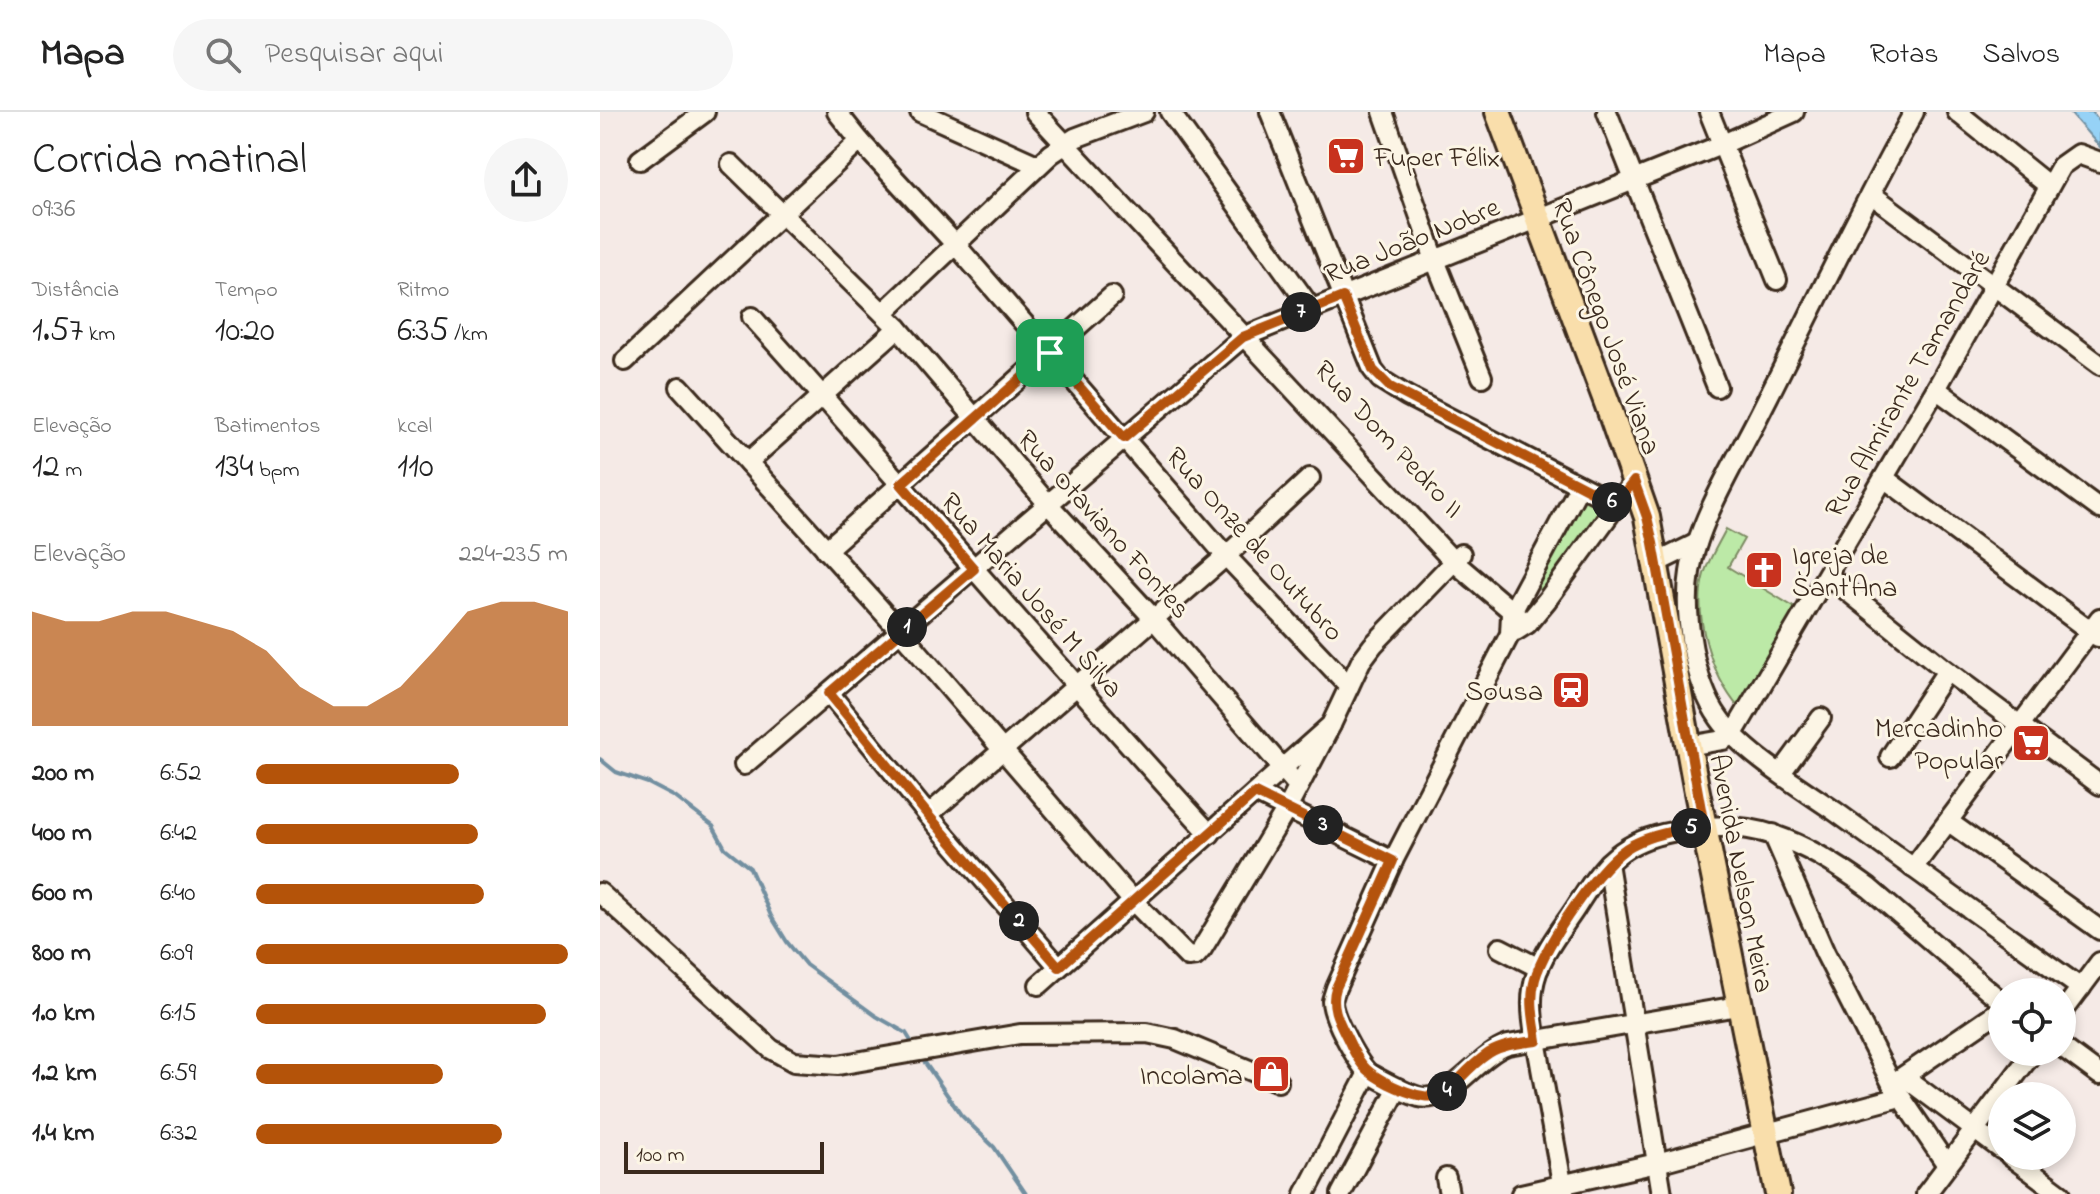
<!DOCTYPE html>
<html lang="pt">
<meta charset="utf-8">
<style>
:root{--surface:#fff;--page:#f6f6f6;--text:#222;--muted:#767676;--line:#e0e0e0;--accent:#b45309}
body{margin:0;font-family:"Indie Flower",sans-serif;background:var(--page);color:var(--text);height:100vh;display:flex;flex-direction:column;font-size:30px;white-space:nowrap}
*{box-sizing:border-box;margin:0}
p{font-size:26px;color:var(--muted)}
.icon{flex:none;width:44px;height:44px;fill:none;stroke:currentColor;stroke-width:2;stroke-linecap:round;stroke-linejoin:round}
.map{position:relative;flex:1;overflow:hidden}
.panel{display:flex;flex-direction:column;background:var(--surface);width:600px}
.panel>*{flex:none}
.fabs{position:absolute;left:1388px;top:866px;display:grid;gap:16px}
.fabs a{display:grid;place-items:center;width:88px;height:88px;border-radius:50%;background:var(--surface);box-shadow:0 4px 12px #0003;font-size:40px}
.scale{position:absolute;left:24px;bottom:20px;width:200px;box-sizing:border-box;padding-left:8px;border:4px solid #3b2a1e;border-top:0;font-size:22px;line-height:28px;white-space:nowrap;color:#3b2a1e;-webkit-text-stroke:6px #fcf5e5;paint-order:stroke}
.pin{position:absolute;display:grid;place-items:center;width:68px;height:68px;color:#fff;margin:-34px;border-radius:16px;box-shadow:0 4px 12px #0006}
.km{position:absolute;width:40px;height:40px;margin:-20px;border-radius:50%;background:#222;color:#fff;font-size:22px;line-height:40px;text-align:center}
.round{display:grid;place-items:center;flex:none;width:84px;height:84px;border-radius:42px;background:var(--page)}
.overview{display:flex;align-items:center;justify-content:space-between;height:136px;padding:0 32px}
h1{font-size:44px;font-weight:600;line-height:60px}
.figures{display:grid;grid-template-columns:repeat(3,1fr);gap:12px;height:136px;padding:8px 32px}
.figures div{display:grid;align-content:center}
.figures b{font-size:34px;font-weight:600}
.figures small{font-size:22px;font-weight:400}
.figures p{font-size:22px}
.chart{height:224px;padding:16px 32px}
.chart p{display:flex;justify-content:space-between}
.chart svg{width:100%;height:144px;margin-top:8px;fill:var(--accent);opacity:.7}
ul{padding:0 32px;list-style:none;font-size:26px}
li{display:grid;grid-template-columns:128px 96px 1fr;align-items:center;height:60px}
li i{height:20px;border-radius:10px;background:var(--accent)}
header{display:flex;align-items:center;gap:48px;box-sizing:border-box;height:112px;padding:0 40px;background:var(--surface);border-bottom:2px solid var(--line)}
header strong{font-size:38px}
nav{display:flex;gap:44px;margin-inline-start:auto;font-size:28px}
.search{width:560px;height:72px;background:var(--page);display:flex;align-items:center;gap:20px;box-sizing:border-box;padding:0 28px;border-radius:44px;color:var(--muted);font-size:30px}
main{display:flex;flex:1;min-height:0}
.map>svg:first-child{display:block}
.green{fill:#bce9a7;stroke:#7c8a62;stroke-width:2}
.water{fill:#96d2f6;stroke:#728fa0;stroke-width:2}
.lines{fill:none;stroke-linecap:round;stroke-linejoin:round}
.stream{stroke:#728fa0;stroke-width:4}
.minor-casing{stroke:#3b2a1e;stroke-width:24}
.major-casing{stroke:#3b2a1e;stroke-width:30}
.minor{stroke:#fcf5e5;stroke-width:18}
.major{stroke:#f9deab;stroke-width:24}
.route-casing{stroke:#fff;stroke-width:16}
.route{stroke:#b45309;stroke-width:10}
.labels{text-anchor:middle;stroke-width:6;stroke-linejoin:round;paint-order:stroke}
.poi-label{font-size:28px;fill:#3b2a1e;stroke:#fcf5e5;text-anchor:end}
.street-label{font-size:28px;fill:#3b2a1e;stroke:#fcf5e5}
</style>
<header>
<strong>Mapa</strong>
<div class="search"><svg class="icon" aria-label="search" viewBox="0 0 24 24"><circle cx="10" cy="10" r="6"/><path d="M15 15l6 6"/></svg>Pesquisar aqui</div>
<nav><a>Mapa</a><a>Rotas</a><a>Salvos</a></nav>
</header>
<main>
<section class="panel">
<div class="overview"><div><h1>Corrida matinal</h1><p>09:36</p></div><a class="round"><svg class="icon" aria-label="share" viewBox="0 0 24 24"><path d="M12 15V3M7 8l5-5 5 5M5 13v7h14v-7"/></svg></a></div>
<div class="figures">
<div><p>Distância</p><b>1.57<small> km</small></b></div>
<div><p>Tempo</p><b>10:20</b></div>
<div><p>Ritmo</p><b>6:35<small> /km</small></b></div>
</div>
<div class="figures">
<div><p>Elevação</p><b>12<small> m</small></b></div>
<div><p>Batimentos</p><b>134<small> bpm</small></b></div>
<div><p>kcal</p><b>110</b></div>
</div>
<div class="chart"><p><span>Elevação</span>224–235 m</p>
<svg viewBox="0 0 160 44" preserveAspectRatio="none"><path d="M0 44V9L10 12L20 12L30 9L40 9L50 12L60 15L70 21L80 32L90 38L100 38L110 32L120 21L130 9L140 6L150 6L160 9V44z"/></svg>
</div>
<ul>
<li><b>200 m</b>6:52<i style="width:65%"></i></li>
<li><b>400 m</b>6:42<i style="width:71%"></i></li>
<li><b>600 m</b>6:40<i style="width:73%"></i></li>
<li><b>800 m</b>6:09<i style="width:100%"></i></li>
<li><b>1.0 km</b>6:15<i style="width:93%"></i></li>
<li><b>1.2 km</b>6:59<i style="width:60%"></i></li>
<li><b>1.4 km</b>6:32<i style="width:79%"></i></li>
</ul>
</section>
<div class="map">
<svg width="1500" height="1082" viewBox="0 0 1500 1082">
<rect width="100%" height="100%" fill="#f5eae6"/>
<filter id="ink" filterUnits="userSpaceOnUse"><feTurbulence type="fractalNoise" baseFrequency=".0125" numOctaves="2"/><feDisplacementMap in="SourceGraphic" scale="16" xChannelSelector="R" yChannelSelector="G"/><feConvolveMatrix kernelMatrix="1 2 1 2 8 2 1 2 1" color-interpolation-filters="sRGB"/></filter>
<g filter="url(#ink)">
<g class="green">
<polygon points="982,383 1002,390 1002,400 944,481 935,474"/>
<path d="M 1126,417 L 1144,427 L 1128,455 L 1197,497 L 1139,596 C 1112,564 1092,504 1104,462 C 1109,447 1119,431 1126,417 Z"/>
</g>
<polygon class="water" points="1469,0 1492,0 1500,9 1500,35"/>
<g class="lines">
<g class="stream">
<polyline points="0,647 16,660 48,671 75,685 113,714 125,736 150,756 171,804 187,830 206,853 276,904 306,921 314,934"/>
<polyline points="321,945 361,1003 394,1035 426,1082"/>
</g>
<g class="minor-casing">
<g id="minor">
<polyline points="237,0 260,29 355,132 626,444 749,574"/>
<polyline points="320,0 437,53"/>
<polyline points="435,0 853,449 927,512"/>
<polyline points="570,0 711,196"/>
<polyline points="670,0 773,258 780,267 807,284 1016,392"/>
<polyline points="783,0 835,148 882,265"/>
<polyline points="1007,0 1117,275"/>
<polyline points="1109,0 1177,168"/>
<path d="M 1314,0 C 1260,97 1213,197 1163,295 C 1139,344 1098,408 1090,460 C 1083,502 1094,571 1119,606 C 1143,641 1200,675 1236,700 C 1317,759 1399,818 1481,876"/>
<polyline points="1357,0 1449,74"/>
<polyline points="40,48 105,0"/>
<polyline points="131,52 298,216 448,392 553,506 698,674"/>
<polyline points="1271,82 1500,253"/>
<polyline points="283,201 451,42 475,26 544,0"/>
<path d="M 152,205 C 306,376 454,552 610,722"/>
<polyline points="25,249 260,29"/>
<polyline points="80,275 301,520 532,788 588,845 596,844 602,837 688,695 731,613"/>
<polyline points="1336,277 1500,397"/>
<polyline points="148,350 298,216"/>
<polyline points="1284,366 1498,525"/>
<polyline points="226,438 512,184"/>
<polyline points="1056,451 1097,431"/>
<polyline points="1227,463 1347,559 1500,673"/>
<polyline points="916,519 927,512 947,488 1034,369"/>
<polyline points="229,581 328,703 459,855"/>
<polyline points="1088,634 1123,628 1133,622 1336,277 1461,54 1478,42 1500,50"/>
<polyline points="1290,645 1347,559"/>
<polyline points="144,653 643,225 1121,33 1194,0"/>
<polyline points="1181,661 1221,606"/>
<polyline points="655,681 793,749"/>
<polyline points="328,703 626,444 710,366"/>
<polyline points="1349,710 1500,818"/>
<polyline points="1173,722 1225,841 1292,972 1347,1053"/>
<polyline points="1008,751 1062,1082"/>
<polyline points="1313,756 1500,506"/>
<polyline points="0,781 171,937 194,950 238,953 420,922 547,921 575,927 678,970"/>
<polyline points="900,836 939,856"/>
<polyline points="439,873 731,613 761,549 773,533 861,442"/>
<polyline points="1462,901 1500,850"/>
<polyline points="1462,935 1500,963"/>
<path d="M 768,961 C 784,969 802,980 819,985 C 850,992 876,944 908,933 L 1138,894"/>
<polyline points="1304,965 1402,1038"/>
<polyline points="1292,972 1402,897"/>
<polyline points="1410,1044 1461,1082"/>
<polyline points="846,1066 849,1082"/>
<path d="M 705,1082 L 768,961 C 757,949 732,905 732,889 C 733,885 735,879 736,876 L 793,749 L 910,522 L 911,502 L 979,375"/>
<polyline points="741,1082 798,976"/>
<polyline points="921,1082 1057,1051 1300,985"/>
<path d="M 964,1082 C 956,1040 949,998 941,956 C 937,931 929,902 933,877 C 937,847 959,821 975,797 C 987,778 999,758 1016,744 C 1033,730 1051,724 1072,720 C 1151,702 1206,730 1269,776 L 1402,890"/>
<polyline points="1326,1082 1433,940"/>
</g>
</g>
<g class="major-casing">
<polyline id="major" points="898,0 1007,291 1047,405 1096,675 1178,1082"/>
</g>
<use href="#minor" class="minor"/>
<use href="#major" class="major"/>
</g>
</g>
<g class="lines" filter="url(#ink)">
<g class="route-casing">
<path id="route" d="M 743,185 L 773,258 L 790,275 L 1016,392 L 1034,369 L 1047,405 L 1053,431 L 1104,714 C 1080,718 1054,721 1032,733 C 1001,749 944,833 935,867 C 929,888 934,908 937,929 C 921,931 903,932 889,941 C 844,971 853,1003 789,972 C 768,961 762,956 751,934 C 742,914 729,897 736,876 L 793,749 L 655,681 L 459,855 L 328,703 L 229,581 L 374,457 L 301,372 L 450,241 L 524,326 L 643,225 Z"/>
</g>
<use href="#route" class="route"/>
</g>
<defs>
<g id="supermarket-square" transform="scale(2)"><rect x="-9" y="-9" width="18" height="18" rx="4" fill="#c8321e" stroke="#fcf5e5"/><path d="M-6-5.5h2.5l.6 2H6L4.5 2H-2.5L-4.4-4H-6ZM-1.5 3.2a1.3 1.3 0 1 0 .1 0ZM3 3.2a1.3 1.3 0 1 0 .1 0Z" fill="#fff"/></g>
<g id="church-square" transform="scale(2)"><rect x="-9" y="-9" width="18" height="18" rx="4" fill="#c8321e" stroke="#fcf5e5"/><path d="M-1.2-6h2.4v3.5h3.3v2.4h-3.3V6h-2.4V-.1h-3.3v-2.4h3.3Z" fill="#fff"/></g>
<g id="station-square" transform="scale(2)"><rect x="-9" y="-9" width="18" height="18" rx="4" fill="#c8321e" stroke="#fcf5e5"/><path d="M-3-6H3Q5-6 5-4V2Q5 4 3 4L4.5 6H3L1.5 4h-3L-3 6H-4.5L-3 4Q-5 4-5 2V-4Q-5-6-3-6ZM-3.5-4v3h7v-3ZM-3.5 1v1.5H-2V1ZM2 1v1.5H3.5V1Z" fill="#fff"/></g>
<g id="shop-square" transform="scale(2)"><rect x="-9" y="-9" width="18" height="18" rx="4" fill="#c8321e" stroke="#fcf5e5"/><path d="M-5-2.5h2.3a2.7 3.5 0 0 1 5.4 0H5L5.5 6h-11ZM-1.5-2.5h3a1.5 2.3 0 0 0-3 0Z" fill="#fff"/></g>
</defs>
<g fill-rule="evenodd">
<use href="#supermarket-square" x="746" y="44"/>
<use href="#church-square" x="1164" y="458"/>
<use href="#station-square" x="971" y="578"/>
<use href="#supermarket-square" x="1431" y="631"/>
<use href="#shop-square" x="671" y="962"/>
</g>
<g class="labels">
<g class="poi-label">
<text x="774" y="54" text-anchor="start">Fuper Félix</text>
<text x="1192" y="452" text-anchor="start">Igreja de<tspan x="1192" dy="32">Sant'Ana</tspan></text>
<text x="943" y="588">Sousa</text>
<text x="1403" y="625">Mercadinho<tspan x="1403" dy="32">Popular</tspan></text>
<text x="643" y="972">Incolama</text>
</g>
<g class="street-label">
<text transform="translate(811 127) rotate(-22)" y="10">Rua João Nobre</text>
<text transform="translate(1008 214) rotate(70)" y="10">Rua Cônego José Viana</text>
<text transform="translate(1306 271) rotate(-60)" y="10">Rua Almirante Tamandaré</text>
<text transform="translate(790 326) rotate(47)" y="10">Rua Dom Pedro II</text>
<text transform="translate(505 411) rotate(48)" y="10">Rua Otaviano Fontes</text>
<text transform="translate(656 431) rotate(48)" y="10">Rua Onze de Outubro</text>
<text transform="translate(433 482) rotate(49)" y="10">Rua Maria José M Silva</text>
<text transform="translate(1143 761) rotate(79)" y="10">Avenida Nelson Meira</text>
</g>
</g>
</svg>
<div class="fabs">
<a><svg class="icon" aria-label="locate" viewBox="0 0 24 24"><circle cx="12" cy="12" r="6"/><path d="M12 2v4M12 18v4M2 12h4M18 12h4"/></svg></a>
<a><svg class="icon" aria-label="layers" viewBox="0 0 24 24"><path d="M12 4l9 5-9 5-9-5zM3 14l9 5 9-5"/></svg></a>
</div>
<div class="scale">100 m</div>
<div class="pin" style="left:450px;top:241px;background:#1e9e55"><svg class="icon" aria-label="arrive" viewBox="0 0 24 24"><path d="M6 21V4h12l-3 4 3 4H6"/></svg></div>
<b class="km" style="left:307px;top:515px">1</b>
<b class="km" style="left:419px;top:809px">2</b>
<b class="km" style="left:723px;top:713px">3</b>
<b class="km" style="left:847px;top:979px">4</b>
<b class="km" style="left:1091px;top:716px">5</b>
<b class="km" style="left:1012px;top:390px">6</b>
<b class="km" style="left:701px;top:200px">7</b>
</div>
</main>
